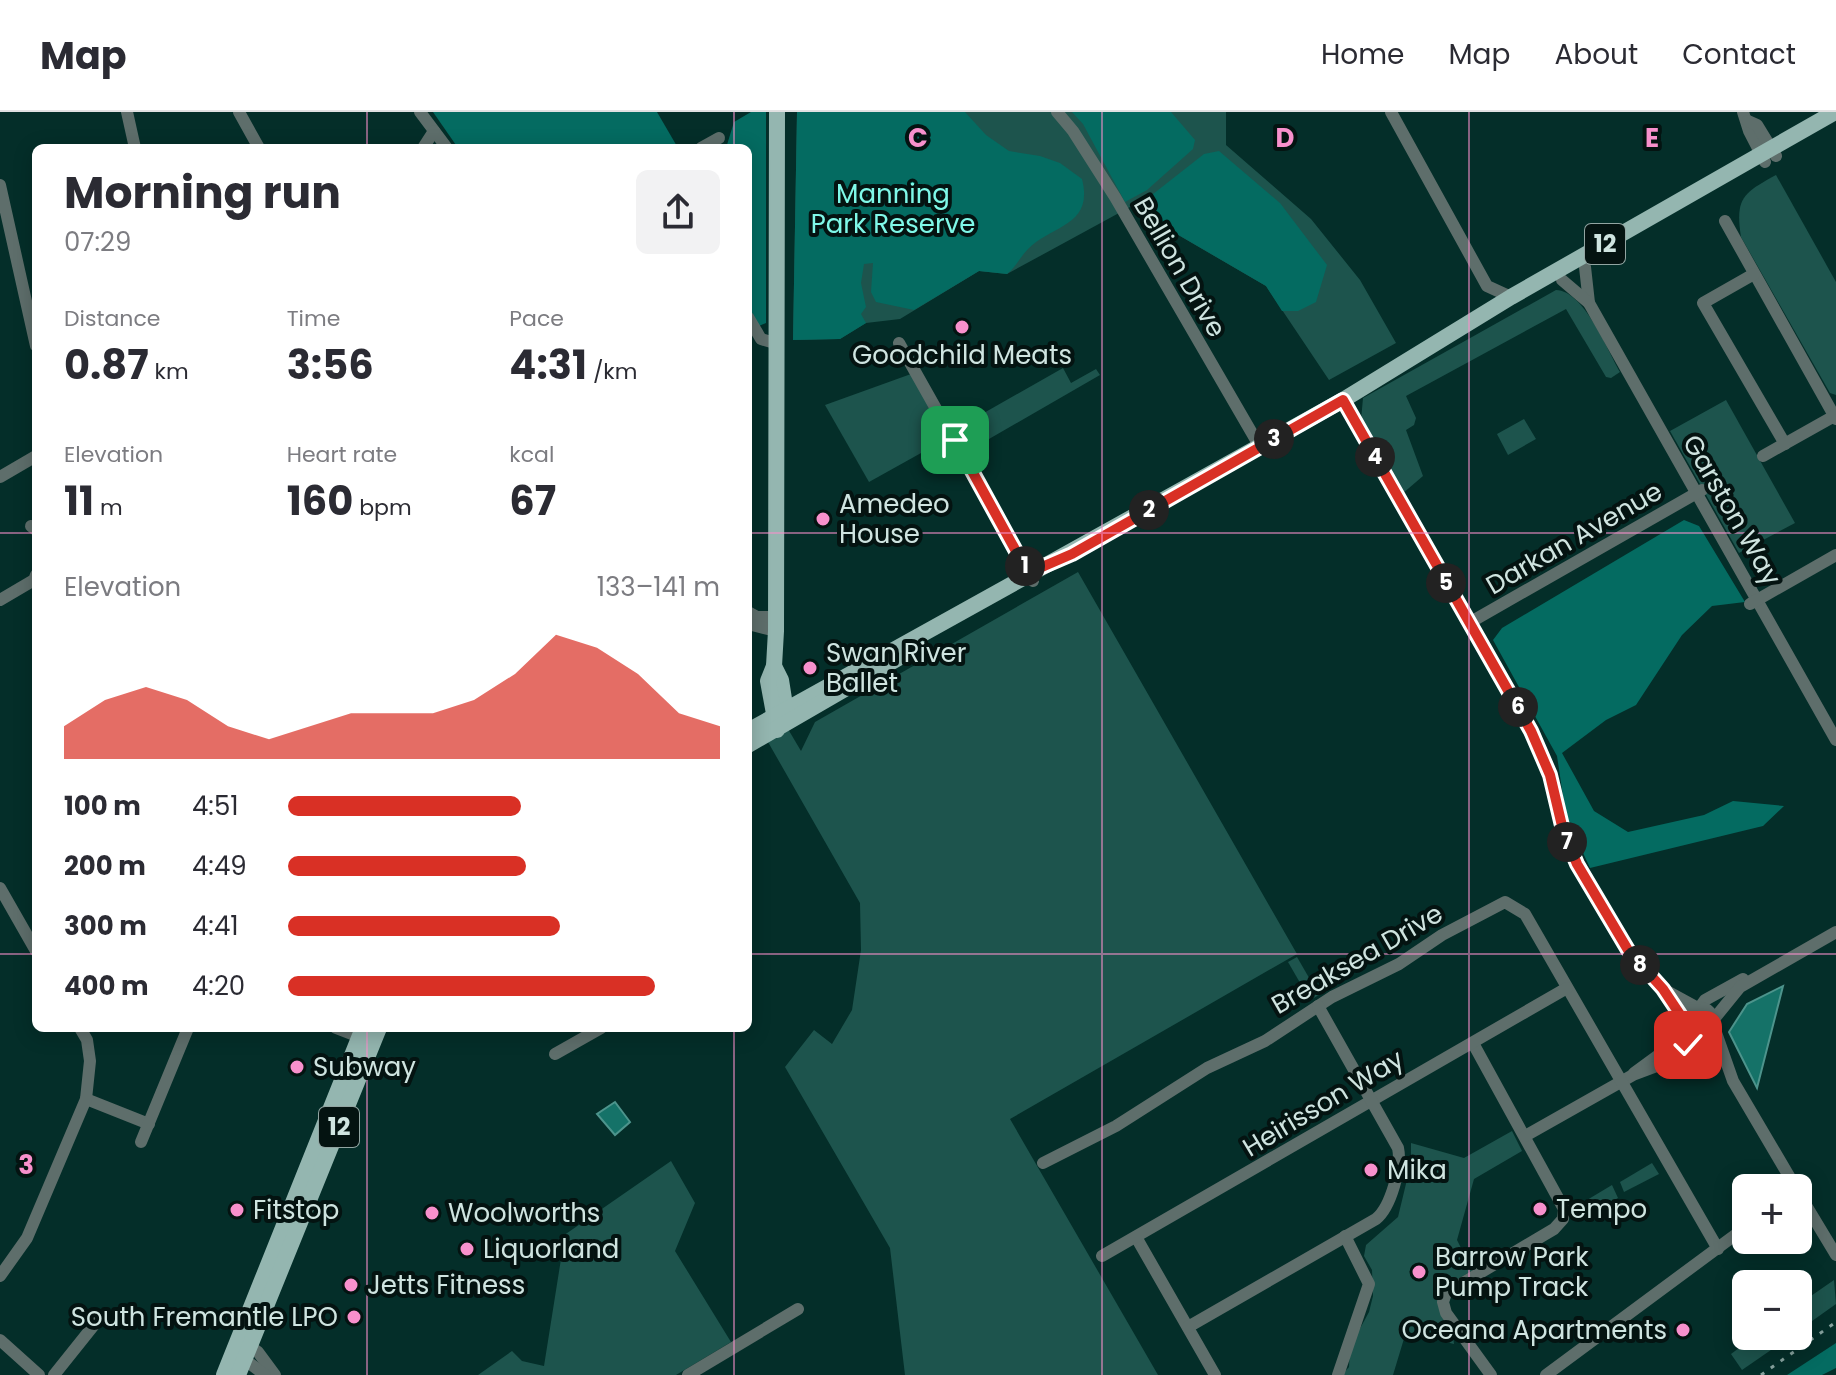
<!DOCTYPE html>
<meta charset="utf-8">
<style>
:root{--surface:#fff;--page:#f2f2f3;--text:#2b2b33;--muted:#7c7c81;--line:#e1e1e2;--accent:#d93025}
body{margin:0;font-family:Poppins,sans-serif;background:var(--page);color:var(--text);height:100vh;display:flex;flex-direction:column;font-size:30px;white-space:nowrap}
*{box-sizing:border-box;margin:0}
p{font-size:26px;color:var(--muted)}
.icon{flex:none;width:44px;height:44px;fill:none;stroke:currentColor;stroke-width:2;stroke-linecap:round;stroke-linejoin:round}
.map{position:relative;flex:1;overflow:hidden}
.sheet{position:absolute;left:32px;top:32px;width:720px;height:888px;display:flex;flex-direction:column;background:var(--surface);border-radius:12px;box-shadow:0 4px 20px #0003}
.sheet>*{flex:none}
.controls{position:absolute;left:1732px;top:1062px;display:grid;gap:16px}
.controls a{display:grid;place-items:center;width:80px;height:80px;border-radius:12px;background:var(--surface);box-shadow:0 4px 20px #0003;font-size:40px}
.pin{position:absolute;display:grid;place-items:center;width:68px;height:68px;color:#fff;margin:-34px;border-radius:16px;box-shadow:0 4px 12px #0006}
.km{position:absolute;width:40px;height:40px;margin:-20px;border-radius:50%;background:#222;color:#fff;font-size:22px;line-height:40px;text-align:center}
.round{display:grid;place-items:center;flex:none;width:84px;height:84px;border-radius:12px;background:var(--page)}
.head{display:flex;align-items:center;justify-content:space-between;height:136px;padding:0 32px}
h1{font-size:44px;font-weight:700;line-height:60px}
.figures{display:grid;grid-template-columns:repeat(3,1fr);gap:12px;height:136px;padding:8px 32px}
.figures div{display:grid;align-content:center}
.figures b{font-size:40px;font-weight:700}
.figures small{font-size:22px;font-weight:400}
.figures p{font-size:22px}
.chart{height:224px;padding:16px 32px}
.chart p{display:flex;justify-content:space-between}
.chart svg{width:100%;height:144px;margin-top:8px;fill:var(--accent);opacity:.7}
ul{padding:0 32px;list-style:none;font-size:26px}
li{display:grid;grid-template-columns:128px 96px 1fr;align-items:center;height:60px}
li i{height:20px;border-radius:10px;background:var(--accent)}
header{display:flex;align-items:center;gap:48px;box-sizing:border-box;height:112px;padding:0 40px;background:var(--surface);border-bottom:2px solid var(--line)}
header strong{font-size:38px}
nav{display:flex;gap:44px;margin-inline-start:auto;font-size:28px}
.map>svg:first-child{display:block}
.green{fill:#1d544d}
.forest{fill:#046b61}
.water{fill:#157268;stroke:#4d948c;stroke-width:2}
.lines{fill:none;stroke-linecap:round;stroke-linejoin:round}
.minor{stroke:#5e6e6b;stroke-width:12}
.major{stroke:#94b6b0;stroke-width:16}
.rail{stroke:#85a19d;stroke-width:3;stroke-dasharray:4 8;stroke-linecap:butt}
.route-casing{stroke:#fff;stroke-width:16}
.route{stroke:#d93025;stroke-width:10}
.grid{fill:none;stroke:#f890cc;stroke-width:2;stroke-opacity:0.55}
.poi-dot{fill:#f890cc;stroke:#041311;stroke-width:3}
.labels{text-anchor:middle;stroke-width:8;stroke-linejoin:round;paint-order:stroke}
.shield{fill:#041311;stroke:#92a5a2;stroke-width:2}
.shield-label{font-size:24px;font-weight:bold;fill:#cfe4e0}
.park-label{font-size:26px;fill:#7ff8e8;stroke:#041311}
.street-label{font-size:26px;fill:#cfe4e0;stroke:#041311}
.poi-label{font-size:26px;fill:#cfe4e0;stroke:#041311;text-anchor:start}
.grid-label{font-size:26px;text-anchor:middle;font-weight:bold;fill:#f890cc;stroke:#041311;stroke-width:8;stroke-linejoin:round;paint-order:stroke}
</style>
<header>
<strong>Map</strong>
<nav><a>Home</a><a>Map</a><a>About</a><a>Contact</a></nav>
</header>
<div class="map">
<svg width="1836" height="1263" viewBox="0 0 1836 1263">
<rect width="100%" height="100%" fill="#042e29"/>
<g class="green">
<polygon points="797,0 1226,0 1226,33 1311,107 1360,168 1396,231 1329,268 1266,174 1130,95 1007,162 979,159 900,207 866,211 840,227 793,228"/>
<path d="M 1776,63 L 1836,170 L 1836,283 L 1830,281 L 1741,125 C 1735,86 1743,81 1776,63 Z"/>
<path d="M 1556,178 C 1584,179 1607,237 1620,260 L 1611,266 L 1606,265 L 1566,197 L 1406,284 L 1416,306 L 1414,313 L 1406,318 L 1423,364 L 1402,382 L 1361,308 L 1363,286 Z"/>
<polygon points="1063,256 1071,271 1096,257 1100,263 989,327 979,310 964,319 961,314"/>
<polygon points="911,262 948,326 869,370 825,293"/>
<polygon points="1726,288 1795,411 1739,441 1670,319"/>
<polygon points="1524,307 1536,327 1508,343 1497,322"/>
<polygon points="1078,460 1297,842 1010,1007 1158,1263 905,1263 890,1136 785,955 814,918 832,932 852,898 861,838 860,791 768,630 788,617 801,639 815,610"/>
<polygon points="1297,845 1319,883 1310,888 1288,850"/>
<polygon points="1512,1019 1522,1039 1474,1067 1457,1128 1465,1144 1459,1150 1463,1158 1471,1155 1473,1158 1446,1174 1454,1232 1406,1220 1393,1263 1342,1263 1349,1255 1350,1235 1369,1200 1373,1184 1372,1158 1364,1144 1366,1133 1398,1105 1411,1051 1411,1031 1464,1046"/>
<polygon points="671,1049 695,1091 675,1139 731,1230 676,1263 478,1263 512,1239 522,1249 544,1254 561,1147 547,1135"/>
<polygon points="1652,1051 1659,1062 1624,1080 1620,1070"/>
<polygon points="1612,1073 1618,1086 1580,1107 1577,1094"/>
<polygon points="1834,1168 1836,1192 1798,1219 1798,1202 1812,1193 1808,1186"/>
<polygon points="1755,1224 1791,1224 1742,1258 1731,1242"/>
</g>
<g class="forest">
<polygon points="433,0 657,0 678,36 458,36"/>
<polygon points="751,0 766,0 766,211 759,214 748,194 748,36 726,36 734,10"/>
<path d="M 797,0 L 965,0 L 986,23 L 1009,39 L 1040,44 L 1060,51 L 1082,67 C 1094,114 1052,113 1028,137 C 1020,145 1016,155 1007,162 L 979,159 L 914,198 L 876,190 L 871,180 L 873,151 L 864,152 L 861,171 L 866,195 L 861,202 L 866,211 L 840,227 L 793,228 Z"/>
<polygon points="1072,0 1171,0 1195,28 1193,37 1147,78 1125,90 1083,12"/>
<polygon points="1219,39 1280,91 1327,153 1316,190 1298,199 1282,199 1266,174 1134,97 1204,42"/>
<polygon points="1684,408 1699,414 1745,490 1712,494 1682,523 1636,593 1606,608 1562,641 1594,699 1628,720 1704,703 1733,689 1784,694 1763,714 1590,756 1566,704 1557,644 1493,528 1502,516"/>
<polygon points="1836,1231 1836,1256 1822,1263 1787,1263"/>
</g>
<g class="water">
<polygon points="1783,874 1757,976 1729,920 1747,892"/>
<polygon points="615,990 630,1010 615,1023 597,1002"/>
</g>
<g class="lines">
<g class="minor">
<polyline points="127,0 135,36"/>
<polyline points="239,0 259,36"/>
<polyline points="420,0 447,36"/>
<polyline points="1057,0 1073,19 1115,85 1260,335"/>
<polyline points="1391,0 1487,174 1511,185"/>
<polyline points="1743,0 1749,19 1765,50"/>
<polyline points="1748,9 1757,13 1776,44"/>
<polyline points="423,36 434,19"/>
<polyline points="701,36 719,26"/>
<polyline points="0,73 36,234"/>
<polyline points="1725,109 1836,307"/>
<polyline points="1585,155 1589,191"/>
<polyline points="1754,162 1703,191 1785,332"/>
<polyline points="1562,168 1589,191 1836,628"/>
<polyline points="748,205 761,227 778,232"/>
<polyline points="899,231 1033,469"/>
<polyline points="1343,288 1531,619 1550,663 1563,718 1577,752 1628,838 1663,877 1683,907"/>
<polyline points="1763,344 1836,303"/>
<polyline points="0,365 36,344"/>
<polyline points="31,414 36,418"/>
<polyline points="0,488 34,468 36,463"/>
<polyline points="1750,492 1836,443"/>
<polyline points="748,500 757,505 776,505"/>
<polyline points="1469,511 1702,378"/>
<polyline points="748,512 776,519"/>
<polyline points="0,776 36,839"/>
<polyline points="1663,877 1696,895"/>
<polyline points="1700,895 1705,888 1743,867"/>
<circle cx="1698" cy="911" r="16"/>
<polyline points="1714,907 1740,875 1836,820"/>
<polyline points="1714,915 1733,969 1796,1076"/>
<polyline points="336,916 367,928"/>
<polyline points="1474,933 1564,1097 1563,1107 1554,1117 1446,1181 1443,1190 1446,1201 1491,1263"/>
<polyline points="555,942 601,916"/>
<polyline points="1634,961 1664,939 1683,916"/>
<polyline points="86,987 149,1012"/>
<polyline points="1525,1024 1633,963 1657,954 1694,927"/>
<polyline points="141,1030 188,916"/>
<polyline points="1043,1051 1116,1014 1207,956 1265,929 1332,885 1399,852 1442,823 1505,790 1525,802 1718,1137"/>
<polyline points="1798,1080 1836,1143"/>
<polyline points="1136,1125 1215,1263"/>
<polyline points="1102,1144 1567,876"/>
<polyline points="0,1164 27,1126 86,987 90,949 87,928 80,916"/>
<path d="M 1188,1215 L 1376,1107 C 1391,1095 1402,1054 1398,1036 L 1318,894"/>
<polyline points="0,1228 39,1263"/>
<polyline points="245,1231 258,1240 275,1263"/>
<polyline points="240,1244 265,1263"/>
<polyline points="54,1263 98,1208"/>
<polyline points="688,1263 798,1197"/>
<polyline points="1338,1263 1369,1172 1345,1124"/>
<polyline points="1546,1263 1746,1115"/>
</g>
<g class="major">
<polyline points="774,554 781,568 787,606"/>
<polyline points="777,618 768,569 774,554 776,519 777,0"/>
<polyline points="748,619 1343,288 1511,185 1835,0"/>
<polyline points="748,633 900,545"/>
<polyline points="224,1263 363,916"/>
<polyline points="238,1263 379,916"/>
</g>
<polyline class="rail" points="1761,1263 1836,1210"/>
</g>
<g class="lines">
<g class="route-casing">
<polyline id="route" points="955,328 1028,461 1072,442 1343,288 1531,619 1550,663 1563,718 1577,752 1628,838 1663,877 1683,907 1685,921 1694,927 1688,933"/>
</g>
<use href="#route" class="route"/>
</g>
<path class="grid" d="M 367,0 L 367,36M 734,0 L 734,36M 1102,0 L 1102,1263M 1469,0 L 1469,1263M 0,421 L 36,421M 748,421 L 1836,421M 0,842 L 36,842M 748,842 L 1836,842M 367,916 L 367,1263M 734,916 L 734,1263"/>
<g class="poi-dot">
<circle cx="962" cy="215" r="8"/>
<circle cx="823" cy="407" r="8"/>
<circle cx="810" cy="556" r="8"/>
<circle cx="297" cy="955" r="8"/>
<circle cx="1371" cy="1058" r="8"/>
<circle cx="1540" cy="1097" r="8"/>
<circle cx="237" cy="1098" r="8"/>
<circle cx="432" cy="1101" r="8"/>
<circle cx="467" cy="1137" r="8"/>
<circle cx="1419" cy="1160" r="8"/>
<circle cx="351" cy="1173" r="8"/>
<circle cx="354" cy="1205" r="8"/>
<circle cx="1683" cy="1218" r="8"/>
</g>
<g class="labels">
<g class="shield">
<rect x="1585" y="112" width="40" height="40" rx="6"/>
<rect x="319" y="995" width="40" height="40" rx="6"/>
</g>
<g class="shield-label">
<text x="1605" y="140">12</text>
<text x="339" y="1023">12</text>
</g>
<g class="park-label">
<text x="893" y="91">Manning<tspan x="893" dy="30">Park Reserve</tspan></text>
</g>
<g class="street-label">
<text transform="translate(1180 155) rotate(60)" y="9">Bellion Drive</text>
<text transform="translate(1732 398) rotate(60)" y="9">Garston Way</text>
<text transform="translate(1574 426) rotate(-30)" y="9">Darkan Avenue</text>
<text transform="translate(1357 847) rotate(-30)" y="9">Breaksea Drive</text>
<text transform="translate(1323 991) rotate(-31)" y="9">Heirisson Way</text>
</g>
<g class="poi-label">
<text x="962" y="252" text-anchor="middle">Goodchild Meats</text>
<text x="839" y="401">Amedeo<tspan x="839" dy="30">House</tspan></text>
<text x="826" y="550">Swan River<tspan x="826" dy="30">Ballet</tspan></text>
<text x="313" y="964">Subway</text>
<text x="1387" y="1067">Mika</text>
<text x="1556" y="1106">Tempo</text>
<text x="253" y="1107">Fitstop</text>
<text x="448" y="1110">Woolworths</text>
<text x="483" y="1146">Liquorland</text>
<text x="1435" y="1154">Barrow Park<tspan x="1435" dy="30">Pump Track</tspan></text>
<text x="367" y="1182">Jetts Fitness</text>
<text x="338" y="1214" text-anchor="end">South Fremantle LPO</text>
<text x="1667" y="1227" text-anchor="end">Oceana Apartments</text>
</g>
</g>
<g class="grid-label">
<text x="918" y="35">C</text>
<text x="1285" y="35">D</text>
<text x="1652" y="35">E</text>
<text x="26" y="1062">3</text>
</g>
</svg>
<div class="controls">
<a>+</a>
<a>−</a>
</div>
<div class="pin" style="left:955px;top:328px;background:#1e9e55"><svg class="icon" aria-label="arrive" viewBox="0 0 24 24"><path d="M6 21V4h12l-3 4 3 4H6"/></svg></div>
<div class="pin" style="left:1688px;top:933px;background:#d93025"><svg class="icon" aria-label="check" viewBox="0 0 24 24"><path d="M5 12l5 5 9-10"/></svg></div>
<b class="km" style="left:1025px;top:454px">1</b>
<b class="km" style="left:1149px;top:398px">2</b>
<b class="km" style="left:1274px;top:327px">3</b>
<b class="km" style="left:1375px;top:345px">4</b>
<b class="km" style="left:1446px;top:471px">5</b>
<b class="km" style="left:1518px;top:595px">6</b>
<b class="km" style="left:1567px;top:730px">7</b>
<b class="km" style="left:1640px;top:853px">8</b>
<section class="sheet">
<div class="head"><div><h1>Morning run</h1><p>07:29</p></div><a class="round"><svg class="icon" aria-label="share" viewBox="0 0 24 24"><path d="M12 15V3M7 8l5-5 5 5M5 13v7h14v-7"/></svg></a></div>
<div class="figures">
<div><p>Distance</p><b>0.87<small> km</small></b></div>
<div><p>Time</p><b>3:56</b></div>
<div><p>Pace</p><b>4:31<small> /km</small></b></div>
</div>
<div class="figures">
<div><p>Elevation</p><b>11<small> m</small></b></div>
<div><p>Heart rate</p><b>160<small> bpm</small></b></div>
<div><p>kcal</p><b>67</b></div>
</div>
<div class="chart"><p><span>Elevation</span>133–141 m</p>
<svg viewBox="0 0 160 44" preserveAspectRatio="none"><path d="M0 44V34L10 26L20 22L30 26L40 34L50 38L60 34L70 30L80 30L90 30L100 26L110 18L120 6L130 10L140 18L150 30L160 34V44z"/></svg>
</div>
<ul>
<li><b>100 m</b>4:51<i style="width:54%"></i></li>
<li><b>200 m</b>4:49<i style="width:55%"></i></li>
<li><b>300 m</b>4:41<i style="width:63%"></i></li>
<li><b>400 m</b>4:20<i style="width:85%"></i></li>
</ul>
</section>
</div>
